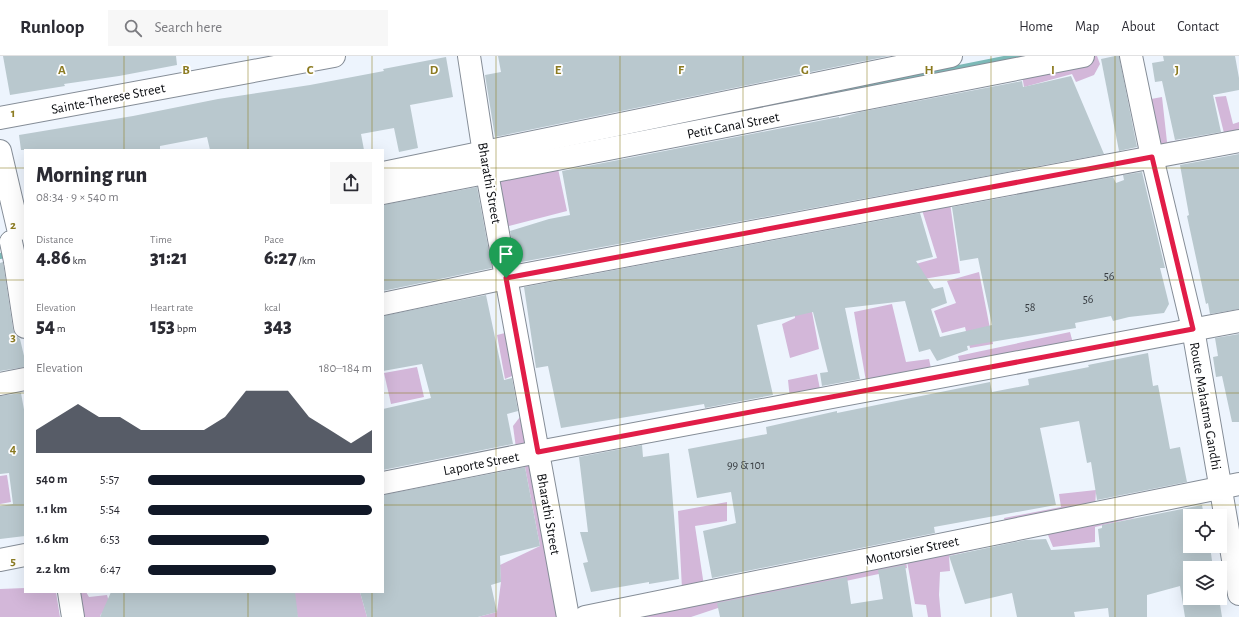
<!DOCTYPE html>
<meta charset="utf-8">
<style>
:root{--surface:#fff;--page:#f7f7f7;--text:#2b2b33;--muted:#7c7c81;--line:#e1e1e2;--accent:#111827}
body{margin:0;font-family:"Alegreya Sans",sans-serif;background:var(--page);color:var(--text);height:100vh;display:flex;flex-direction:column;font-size:15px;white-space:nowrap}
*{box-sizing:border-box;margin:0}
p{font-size:13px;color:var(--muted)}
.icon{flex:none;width:22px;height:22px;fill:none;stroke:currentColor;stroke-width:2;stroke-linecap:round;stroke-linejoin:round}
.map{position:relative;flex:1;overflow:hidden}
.sheet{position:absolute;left:24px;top:93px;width:360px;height:444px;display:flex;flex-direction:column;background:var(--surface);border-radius:0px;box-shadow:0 4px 16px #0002}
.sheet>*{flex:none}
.buttons{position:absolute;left:1183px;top:453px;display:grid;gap:8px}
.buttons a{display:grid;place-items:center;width:44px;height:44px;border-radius:0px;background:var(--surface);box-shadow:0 4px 16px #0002;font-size:20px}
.pin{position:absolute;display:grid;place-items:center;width:34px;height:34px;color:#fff;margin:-41px -17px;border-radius:50% 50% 50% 0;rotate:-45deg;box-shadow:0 0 4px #0007}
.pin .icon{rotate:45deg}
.round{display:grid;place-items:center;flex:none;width:42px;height:42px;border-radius:0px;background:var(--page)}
.overview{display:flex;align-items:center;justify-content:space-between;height:68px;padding:0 12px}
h1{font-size:22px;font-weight:800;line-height:30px}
.stats{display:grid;grid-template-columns:repeat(3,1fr);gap:6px;height:68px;padding:4px 12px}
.stats div{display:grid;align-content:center}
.stats b{font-size:20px;font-weight:800}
.stats small{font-size:11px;font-weight:400}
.stats p{font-size:11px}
.chart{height:112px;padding:8px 12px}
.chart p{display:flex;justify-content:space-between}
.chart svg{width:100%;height:72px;margin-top:4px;fill:var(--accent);opacity:.7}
ul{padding:0 12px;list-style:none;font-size:13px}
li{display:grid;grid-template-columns:64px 48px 1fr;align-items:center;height:30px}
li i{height:10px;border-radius:5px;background:var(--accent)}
header{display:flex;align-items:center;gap:24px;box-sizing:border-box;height:56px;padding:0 20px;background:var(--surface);border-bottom:1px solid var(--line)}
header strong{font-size:19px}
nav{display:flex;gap:22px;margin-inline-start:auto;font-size:14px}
.search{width:280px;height:36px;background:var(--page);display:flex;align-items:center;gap:10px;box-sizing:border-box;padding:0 14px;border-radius:0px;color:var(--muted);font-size:15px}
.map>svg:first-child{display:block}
.green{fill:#d3b7d9}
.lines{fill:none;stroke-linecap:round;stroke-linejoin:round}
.stream{stroke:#7cb9b7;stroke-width:6}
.building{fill:#b9c8ce}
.minor-casing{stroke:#858d97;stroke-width:24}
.minor{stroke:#fff;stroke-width:22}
.minor-bridge-casing{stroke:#858d97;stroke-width:24;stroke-linecap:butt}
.minor-bridge{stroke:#fff;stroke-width:22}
.route-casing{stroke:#fff;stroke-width:8}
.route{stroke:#e11d48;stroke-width:5}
.grid{fill:none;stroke:#8c7b21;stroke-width:1;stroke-opacity:0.55}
.labels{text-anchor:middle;stroke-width:3.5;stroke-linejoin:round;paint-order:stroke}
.number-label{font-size:12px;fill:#363b40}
.street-label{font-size:14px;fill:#0a0c10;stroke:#fff}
.grid-label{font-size:13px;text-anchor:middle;font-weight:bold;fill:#8c7b21;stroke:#fff;stroke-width:3.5;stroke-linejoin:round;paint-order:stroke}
</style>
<header>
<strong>Runloop</strong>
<div class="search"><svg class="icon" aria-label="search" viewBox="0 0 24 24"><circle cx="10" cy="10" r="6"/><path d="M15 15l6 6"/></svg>Search here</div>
<nav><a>Home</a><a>Map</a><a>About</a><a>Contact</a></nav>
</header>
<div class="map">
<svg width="1239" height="561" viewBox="0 0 1239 561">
<rect width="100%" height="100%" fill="#edf4fd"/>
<g class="green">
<polygon points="1094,0 1097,0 1100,8 1094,19 1076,26 1072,18 1024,31 1021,13 1053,9"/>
<polygon points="1226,40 1233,68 1239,66 1239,82 1226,85 1215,41"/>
<polygon points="1162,41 1167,86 1208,80 1160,98 1151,43"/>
<polygon points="557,108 567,155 501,172 493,119"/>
<polygon points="950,147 960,217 917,224 912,209 937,202 922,154"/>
<polygon points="979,216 993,288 970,292 965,271 942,277 934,255 956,247 947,225"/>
<polygon points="810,245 819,293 790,302 782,268 795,262 794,248"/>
<polygon points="892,248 906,306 929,303 932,317 867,331 854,256"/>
<polygon points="513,275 521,316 505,323 497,279"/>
<polygon points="1070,276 1074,291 961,312 958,300"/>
<polygon points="417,311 424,341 391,348 384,317"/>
<polygon points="817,318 821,338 790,343 788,324"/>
<polygon points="526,353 535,394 516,392 513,370"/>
<polygon points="538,397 565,561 478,561 497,556 501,526 500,509 540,490 525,411 428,427 403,435 383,439 383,428"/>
<polygon points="7,419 11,446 0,448 0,420"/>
<polygon points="1096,434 1095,453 1006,470 1004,462 1061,451 1059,438"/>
<polygon points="727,446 727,465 695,470 704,530 682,533 678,455"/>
<polygon points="1133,452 1134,462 1095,471 1095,486 1053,491 1048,479 1005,483"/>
<polygon points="990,483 989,490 949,500 950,515 940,516 939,539 941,561 928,561 926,549 915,548 906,500"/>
<polygon points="905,498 907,512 718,552 691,561 605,561"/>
<polygon points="25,532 25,536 56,536 60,561 0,561 0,533"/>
<polygon points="75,536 86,536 89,541 107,539 111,553 101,558 100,561 76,561"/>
<polygon points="289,536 360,536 367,561 298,561"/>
</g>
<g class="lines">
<g class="stream">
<polyline points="644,75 1019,0"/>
<polyline points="0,200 25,195"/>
</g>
</g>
<g class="building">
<polygon points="3,0 176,0 177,9 119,20 64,28 65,30 10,39"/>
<polygon points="498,0 889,0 495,81 485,19 501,16"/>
<polygon points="1115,0 1119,0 1137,91 1119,95 1101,3"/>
<polygon points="1163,0 1235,0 1239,22 1239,34 1213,39 1221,76 1175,84 1162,25 1155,26 1152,7 1164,5"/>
<polygon points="446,1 453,41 410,49 418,92 399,96 394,72 361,78 364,94 210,94 207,81 160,90 160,94 21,94 19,79 133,60 218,43 310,29 384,15 383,13"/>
<polygon points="1071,20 1104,98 516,207 510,175 549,163 570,159 562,115 839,61 839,62 860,56 1022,25 1023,31"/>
<polygon points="1239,98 1239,253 1210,258 1208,247 1206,248 1187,160 1189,159 1180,109"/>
<polygon points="1142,116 1165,212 1160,212 1169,248 1164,257 1129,261 1113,265 1111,260 1075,267 1076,272 967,290 968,294 937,305 930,293 919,296 905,245 845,252 860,323 822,330 820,317 828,316 813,256 757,269 773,339 705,352 704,348 561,372 548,310 536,312 524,231 920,157 933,201 916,205 934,233 943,231 947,247 931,253 940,281 992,269 978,202 960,205 952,151 1113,121 1116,127 1124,124 1123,119"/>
<polygon points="477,131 492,212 383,235 383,149"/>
<polygon points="3,206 13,273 15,278 20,283 25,304 25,311 0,315 0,207"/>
<polygon points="486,239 504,324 512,322 518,355 507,358 513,388 383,414 383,353 431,342 422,308 383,315 383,260"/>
<polygon points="1239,278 1239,366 1232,366 1222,320 1216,321 1213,301 1218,300 1215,282"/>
<polygon points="1148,297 1153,330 1158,329 1170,393 1180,391 1187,426 1097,444 1091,406 1087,407 1079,365 1040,372 1056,449 934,471 935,477 712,522 703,475 736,467 731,436 697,442 688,393 767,378 766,371 837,355 837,357 990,326 992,336 1029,329 1028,323 1089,311 1088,309"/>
<polygon points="21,337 25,359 25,480 0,483 0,450 13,448 9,417 0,418 0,340"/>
<polygon points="642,389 643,401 669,397 679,523 649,528 649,526 591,536 583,507 588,506 580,476 588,476 579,401"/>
<polygon points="525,411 540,490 500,500 501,526 491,529 497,556 478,561 367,561 360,536 383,536 383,439"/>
<polygon points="1202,449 1204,460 1190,460 1190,490 1210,490 1213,512 1190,512 1190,542 1219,542 1222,561 1185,561 1180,530 1147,539 1147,561 1109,561 1108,552 1074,556 1075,561 1017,561 1012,537 965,548 949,500 1025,484 1046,483 1051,494 1100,491 1098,473 1102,472 1102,469"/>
<polygon points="905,509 913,561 720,561 717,547 847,521 851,548 883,543 878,514"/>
<polygon points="111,536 295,536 298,561 100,561"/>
</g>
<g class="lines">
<g class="minor-casing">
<g id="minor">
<polyline points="469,0 487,117 568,561"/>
<polyline points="1131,0 1152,101 1193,273 1239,538"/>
<polyline points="0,62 334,0"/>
<polyline points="0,95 21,185 11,186"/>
<polyline points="383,117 951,0"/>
<polyline points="383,137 1083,0"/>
<polyline points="15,205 25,271"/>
<polyline points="383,248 506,222 1239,85"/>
<polyline points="0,328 25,323"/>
<polyline points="383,427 538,396 1239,265"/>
<polyline points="0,504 25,499"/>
<polyline points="69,536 73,561"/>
<polyline points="585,561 1239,428"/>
</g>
</g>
<use href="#minor" class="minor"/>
<g class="minor-bridge-casing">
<polyline id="minor-bridge" points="11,186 15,205"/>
</g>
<use href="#minor-bridge" class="minor-bridge"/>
</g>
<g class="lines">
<g class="route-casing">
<polygon id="route" points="1152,101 1193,273 538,396 506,222"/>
</g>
<use href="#route" class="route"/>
</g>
<path class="grid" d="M 124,0 L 124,94M 248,0 L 248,94M 372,0 L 372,94M 496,0 L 496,561M 620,0 L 620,561M 743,0 L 743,561M 867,0 L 867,561M 991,0 L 991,561M 1115,0 L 1115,561M 0,112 L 25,112M 383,112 L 1239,112M 0,224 L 25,224M 383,224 L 1239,224M 0,337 L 25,337M 383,337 L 1239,337M 0,449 L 25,449M 383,449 L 1239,449M 124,536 L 124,561M 248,536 L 248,561M 372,536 L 372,561"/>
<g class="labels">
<g class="number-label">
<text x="1109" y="224">56</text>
<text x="1088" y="247">56</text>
<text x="1030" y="255">58</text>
<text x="746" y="413">99 &amp; 101</text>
</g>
<g class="street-label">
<text transform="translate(108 42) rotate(-11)" y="5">Sainte-Therese Street</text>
<text transform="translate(733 69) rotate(-11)" y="5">Petit Canal Street</text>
<text transform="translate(490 127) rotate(80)" y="5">Bharathi Street</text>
<text transform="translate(1206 350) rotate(80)" y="5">Route Mahatma Gandhi</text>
<text transform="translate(481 407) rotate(-11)" y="5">Laporte Street</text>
<text transform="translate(549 458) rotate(80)" y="5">Bharathi Street</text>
<text transform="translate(912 494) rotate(-12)" y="5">Montorsier Street</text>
</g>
</g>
<g class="grid-label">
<text x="62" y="18">A</text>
<text x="186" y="18">B</text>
<text x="310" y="18">C</text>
<text x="434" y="18">D</text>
<text x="558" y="18">E</text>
<text x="681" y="18">F</text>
<text x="805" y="18">G</text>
<text x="929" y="18">H</text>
<text x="1053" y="18">I</text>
<text x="1177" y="18">J</text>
<text x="13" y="61">1</text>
<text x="13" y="173">2</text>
<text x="13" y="285">3</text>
<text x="13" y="397">4</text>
<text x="13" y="509">5</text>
</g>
</svg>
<div class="buttons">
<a><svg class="icon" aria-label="locate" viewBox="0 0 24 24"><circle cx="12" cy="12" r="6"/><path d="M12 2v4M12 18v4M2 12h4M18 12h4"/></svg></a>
<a><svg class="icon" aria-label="layers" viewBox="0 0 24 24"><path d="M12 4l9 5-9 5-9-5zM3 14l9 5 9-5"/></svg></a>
</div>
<div class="pin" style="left:506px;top:222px;background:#1e9e55"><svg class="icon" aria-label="arrive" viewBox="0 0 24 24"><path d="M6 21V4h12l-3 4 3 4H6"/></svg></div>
<section class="sheet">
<div class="overview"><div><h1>Morning run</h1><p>08:34 · 9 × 540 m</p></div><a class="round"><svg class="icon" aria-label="share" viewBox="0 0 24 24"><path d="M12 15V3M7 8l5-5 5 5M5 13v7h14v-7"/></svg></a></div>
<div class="stats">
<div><p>Distance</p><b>4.86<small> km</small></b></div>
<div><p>Time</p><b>31:21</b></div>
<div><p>Pace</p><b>6:27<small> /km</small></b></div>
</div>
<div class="stats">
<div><p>Elevation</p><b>54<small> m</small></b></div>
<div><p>Heart rate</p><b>153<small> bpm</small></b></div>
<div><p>kcal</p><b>343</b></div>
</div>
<div class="chart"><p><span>Elevation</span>180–184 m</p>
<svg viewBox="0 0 160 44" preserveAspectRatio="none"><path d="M0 44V30L10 22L20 14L30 22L40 22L50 30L60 30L70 30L80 30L90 22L100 6L110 6L120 6L130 22L140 30L150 38L160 30V44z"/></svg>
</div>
<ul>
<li><b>540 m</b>5:57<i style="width:97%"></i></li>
<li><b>1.1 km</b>5:54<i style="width:100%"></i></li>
<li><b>1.6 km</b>6:53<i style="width:54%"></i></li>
<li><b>2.2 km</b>6:47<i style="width:57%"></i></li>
</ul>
</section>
</div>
